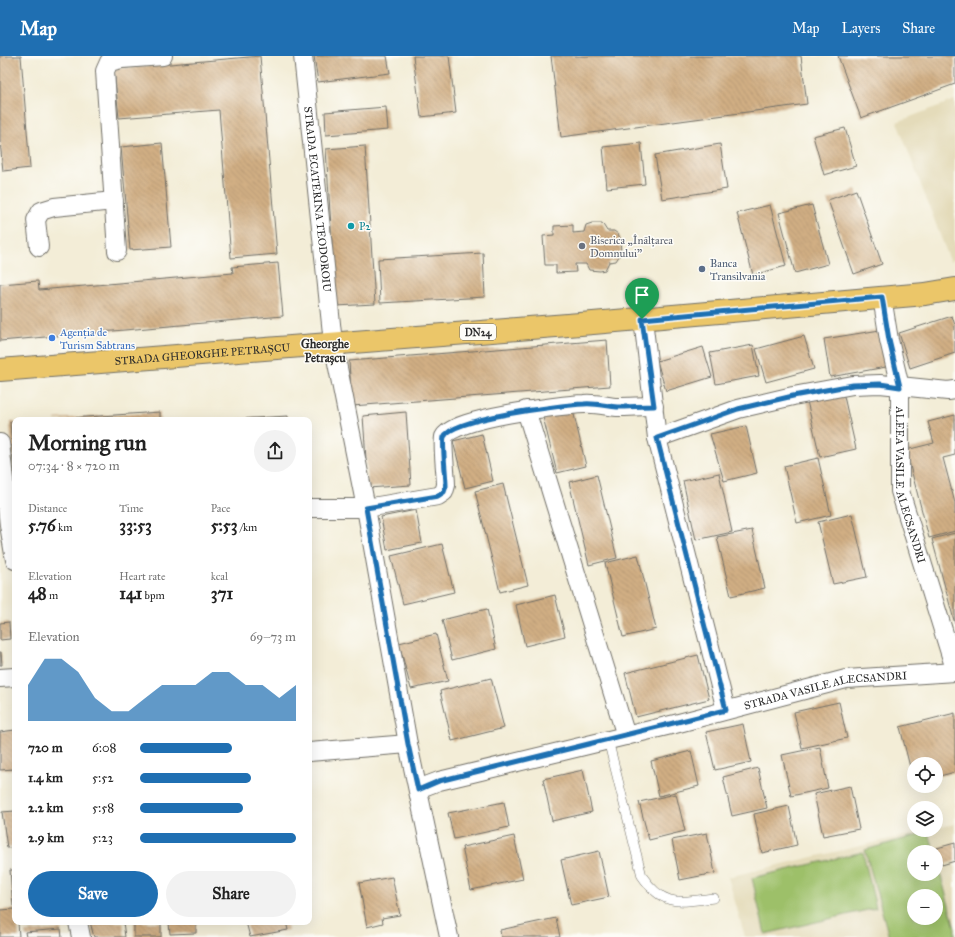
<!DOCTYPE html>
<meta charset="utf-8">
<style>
:root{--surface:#fff;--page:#f2f2f2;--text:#222;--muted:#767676;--accent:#1f6fb2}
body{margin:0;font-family:"IM FELL Great Primer",serif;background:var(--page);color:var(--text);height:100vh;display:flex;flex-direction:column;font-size:15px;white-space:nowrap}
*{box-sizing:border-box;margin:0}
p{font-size:13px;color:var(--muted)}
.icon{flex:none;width:22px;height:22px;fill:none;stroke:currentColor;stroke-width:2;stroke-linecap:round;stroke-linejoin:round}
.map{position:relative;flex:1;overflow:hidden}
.drawer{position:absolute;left:12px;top:361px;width:300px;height:508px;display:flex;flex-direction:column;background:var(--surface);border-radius:8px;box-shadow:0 4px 16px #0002}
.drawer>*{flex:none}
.controls{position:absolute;left:907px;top:701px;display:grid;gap:8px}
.controls a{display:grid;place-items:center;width:36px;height:36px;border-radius:50%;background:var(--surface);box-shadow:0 4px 16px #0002;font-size:20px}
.pin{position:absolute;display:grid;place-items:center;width:34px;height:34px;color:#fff;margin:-41px -17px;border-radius:50% 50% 50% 0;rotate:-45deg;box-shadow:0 0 4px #0007}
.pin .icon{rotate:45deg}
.round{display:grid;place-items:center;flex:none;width:42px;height:42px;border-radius:21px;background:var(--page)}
.overview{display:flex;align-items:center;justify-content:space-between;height:68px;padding:0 16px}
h1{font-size:22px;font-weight:700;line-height:30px}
.stats{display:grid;grid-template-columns:repeat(3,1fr);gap:6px;height:68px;padding:4px 16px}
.stats div{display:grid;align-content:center}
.stats b{font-size:17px;font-weight:700}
.stats small{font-size:11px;font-weight:400}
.stats p{font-size:11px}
.chart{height:112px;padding:8px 16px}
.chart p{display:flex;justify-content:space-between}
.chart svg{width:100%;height:72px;margin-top:4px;fill:var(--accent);opacity:.7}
.cta{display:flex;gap:8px;margin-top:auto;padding:8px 16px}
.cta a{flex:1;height:46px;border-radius:24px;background:var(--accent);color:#fff;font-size:16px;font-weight:700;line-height:46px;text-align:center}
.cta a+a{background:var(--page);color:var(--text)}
ul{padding:0 16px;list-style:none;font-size:13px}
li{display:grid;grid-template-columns:64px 48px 1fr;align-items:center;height:30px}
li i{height:10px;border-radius:5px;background:var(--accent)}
header{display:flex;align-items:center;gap:24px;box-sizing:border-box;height:56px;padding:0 20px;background:var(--accent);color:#fff}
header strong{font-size:19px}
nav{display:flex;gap:22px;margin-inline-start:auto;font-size:14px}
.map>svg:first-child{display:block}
.built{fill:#e4dbba;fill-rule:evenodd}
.pitch{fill:#9dc069;stroke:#64764a;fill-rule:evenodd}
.building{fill:url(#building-back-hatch)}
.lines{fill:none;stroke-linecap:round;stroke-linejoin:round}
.lane-casing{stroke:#716f67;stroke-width:10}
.street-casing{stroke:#716f67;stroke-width:20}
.primary-casing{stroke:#716f67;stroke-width:24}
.lane{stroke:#fff;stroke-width:9}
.street{stroke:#fff;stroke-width:18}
.primary{stroke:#ebc669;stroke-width:22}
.route-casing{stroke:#fff;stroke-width:8}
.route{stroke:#1f6fb2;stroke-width:5}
.culture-dot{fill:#0f9aa8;stroke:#fdfcf7;stroke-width:1.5}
.worship-dot{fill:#6b7280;stroke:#fdfcf7;stroke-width:1.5}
.service-dot{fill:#5c6f8a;stroke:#fdfcf7;stroke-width:1.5}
.shop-dot{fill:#3f7fe0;stroke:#fdfcf7;stroke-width:1.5}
.labels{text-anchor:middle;stroke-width:3;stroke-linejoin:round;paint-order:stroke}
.shield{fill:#fdfcf7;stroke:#6a6a68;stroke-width:1}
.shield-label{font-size:10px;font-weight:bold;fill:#2b2b2b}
.street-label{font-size:11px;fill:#2b2b2b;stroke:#fdfcf7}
.culture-label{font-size:11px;fill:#0d838f;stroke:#fdfcf7;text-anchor:start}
.worship-label{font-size:11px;fill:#5b616d;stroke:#fdfcf7;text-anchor:start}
.service-label{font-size:11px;fill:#4e5e75;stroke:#fdfcf7;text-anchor:start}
.shop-label{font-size:11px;fill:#366cbe;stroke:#fdfcf7;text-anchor:start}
.neighbourhood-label{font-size:12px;font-weight:bold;fill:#2b2b2b;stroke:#fdfcf7}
</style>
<header>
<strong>Map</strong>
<nav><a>Map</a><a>Layers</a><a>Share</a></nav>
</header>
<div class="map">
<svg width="955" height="881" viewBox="0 0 955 881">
<defs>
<pattern id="building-back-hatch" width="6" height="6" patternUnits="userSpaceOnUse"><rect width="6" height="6" fill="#d1af84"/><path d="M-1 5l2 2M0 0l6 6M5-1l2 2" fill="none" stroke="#aa8f6c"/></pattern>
</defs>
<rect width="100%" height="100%" fill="#fdfcf7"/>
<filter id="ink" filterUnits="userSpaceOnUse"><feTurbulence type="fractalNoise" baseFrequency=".025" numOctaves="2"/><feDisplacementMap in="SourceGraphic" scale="8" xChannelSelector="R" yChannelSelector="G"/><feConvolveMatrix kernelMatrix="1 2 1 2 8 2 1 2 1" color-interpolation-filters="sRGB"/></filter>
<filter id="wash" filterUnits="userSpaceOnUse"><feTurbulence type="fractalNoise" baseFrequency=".012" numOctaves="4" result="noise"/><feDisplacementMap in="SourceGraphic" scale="16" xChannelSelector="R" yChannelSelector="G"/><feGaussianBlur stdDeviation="0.9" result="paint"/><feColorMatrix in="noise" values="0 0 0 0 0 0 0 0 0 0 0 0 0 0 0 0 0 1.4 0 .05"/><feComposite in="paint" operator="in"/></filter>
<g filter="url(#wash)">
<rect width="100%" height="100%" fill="#f3edd7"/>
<g class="built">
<polygon points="955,44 955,203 950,205 897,66"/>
<path d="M 955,768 L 955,881 L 745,881 L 728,821 L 929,774 L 936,774 L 936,772 ZM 914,796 L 936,796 L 936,818 L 914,818 ZM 914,840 L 936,840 L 936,862 L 914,862 Z"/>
</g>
<g class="pitch">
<path d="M 929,776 L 934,796 L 914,796 L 914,818 L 936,818 L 936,802 L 955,872 L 955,881 L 889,881 L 865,794 ZM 914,840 L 936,840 L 936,862 L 914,862 Z"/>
<polygon points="863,796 876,852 765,878 752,822"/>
</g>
<g id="blocks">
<g class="building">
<polygon points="0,0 21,0 30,112 3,115 0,86"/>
<polygon points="260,0 277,198 231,202 219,54 119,62 114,13"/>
<polygon points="314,0 387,0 390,17 318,26"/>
<polygon points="413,0 449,0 456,57 421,61"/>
<polygon points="551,0 801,0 807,48 561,81"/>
<polygon points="838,0 955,0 955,28 861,62"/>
<polygon points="386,51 388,74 326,79 325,56"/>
<polygon points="845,72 856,110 824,119 813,80"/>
<polygon points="162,87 171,191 130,194 121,91"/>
<polygon points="641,87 645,128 607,132 603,91"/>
<polygon points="720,88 727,133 662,143 655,99"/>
<polygon points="365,90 375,248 336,250 326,93"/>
<polygon points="856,134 882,208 854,218 828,144"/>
<polygon points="770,149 786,210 753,219 737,157"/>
<polygon points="812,149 828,208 795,217 779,157"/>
<polygon points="592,167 602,167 607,175 614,175 618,178 620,182 621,197 616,205 609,206 605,214 600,215 589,214 586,208 575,208 576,216 556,217 556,209 545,209 543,180 554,179 554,170 573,169 573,177 584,176 586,169"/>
<polygon points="483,197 485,241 380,247 378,203"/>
<polygon points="278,207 283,260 0,285 0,228 38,225 39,234 233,217 232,211"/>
<polygon points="952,260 955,269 955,297 910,312 899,277"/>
<polygon points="880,274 886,311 830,321 824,283"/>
<polygon points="804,280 814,313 766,326 756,293"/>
<polygon points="607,284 610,330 352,350 349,305"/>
<polygon points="753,289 759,320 716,328 710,297"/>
<polygon points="703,291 712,321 666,335 657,305"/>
<polygon points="843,336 856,393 820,401 807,345"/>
<polygon points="572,350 586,410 557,417 542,357"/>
<polygon points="160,356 160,364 55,364 55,363"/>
<polygon points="406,356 411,429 368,432 363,360"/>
<polygon points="955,359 955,399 943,402 955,447 955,475 929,482 906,394 934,387 928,366"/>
<polygon points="288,360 288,364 237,364 237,363"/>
<polygon points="10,366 15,366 15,420 14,420"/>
<polygon points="746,370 757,417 724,425 710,378"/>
<polygon points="482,378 493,425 465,432 453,385"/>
<polygon points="818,402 831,459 797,467 784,410"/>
<polygon points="719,417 732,476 696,484 683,425"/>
<polygon points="597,419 617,502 589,509 569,426"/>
<polygon points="503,428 528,529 500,536 475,435"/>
<polygon points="416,454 422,487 387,494 381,461"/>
<polygon points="852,458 867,521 833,528 818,466"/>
<polygon points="752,474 765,532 731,540 717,481"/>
<polygon points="955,477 955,568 932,483"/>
<polygon points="442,488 454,536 403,548 391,500"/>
<polygon points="638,499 656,573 623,581 605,507"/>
<polygon points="555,539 565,580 525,590 516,549"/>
<polygon points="487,553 496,593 452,604 442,564"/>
<polygon points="9,566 10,583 0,584 0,567"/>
<polygon points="436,578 448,625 411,633 399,587"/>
<polygon points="0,596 1,596 2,609 0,609"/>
<polygon points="698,599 709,643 636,661 625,617"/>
<polygon points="491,622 504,672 452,685 440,635"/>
<polygon points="839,646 847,682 802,692 794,656"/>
<polygon points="955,657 955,716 936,721 936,708 914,708 913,723 900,671"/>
<polygon points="743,668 751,706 715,714 706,676"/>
<polygon points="15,674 15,713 0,714 0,676"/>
<polygon points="820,691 828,732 791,740 782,699"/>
<polygon points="691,695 699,730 659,740 651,705"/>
<polygon points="758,712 767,752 732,760 723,721"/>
<polygon points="583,714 592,756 552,765 543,723"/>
<polygon points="850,730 859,773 823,780 814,738"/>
<polygon points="676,738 685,775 649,784 639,746"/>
<polygon points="504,746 509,771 454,783 448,757"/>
<polygon points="789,750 797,789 762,797 754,758"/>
<polygon points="15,755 15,791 7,792 2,756"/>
<polygon points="707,777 715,817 680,824 672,784"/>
<polygon points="514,780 523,823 471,834 462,791"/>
<polygon points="955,787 955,805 942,809 937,792"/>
<polygon points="599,795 609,841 571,849 561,804"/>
<polygon points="10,814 15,814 15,850 13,850"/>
<polygon points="392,821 400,859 382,862 383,867 367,871 359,827"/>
<polygon points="15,853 15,866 18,866 19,881 0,881 0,854"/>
<polygon points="556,862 560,881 501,881 500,874"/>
<polygon points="90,866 123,866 125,881 94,881"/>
<rect x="134" y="866" width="27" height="15"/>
<polygon points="169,866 196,866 196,877 170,878"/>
<polygon points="246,866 286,866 288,874 250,881"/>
<polygon points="61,873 62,881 26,881 25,876"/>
</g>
</g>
</g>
<g filter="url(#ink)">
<use href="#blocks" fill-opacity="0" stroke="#716f67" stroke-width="1"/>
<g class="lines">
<g class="lane-casing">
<path id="lane" d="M 608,684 L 642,820 C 664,852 679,846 714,842"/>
</g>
<g class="street-casing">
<g id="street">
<path id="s1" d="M 303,0 L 333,287 L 366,452 L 408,688 L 449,881"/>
<polyline points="39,191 36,164 41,155 54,151 114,145"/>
<polyline points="117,195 105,15 109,6 122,3 163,0"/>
<path id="s2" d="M 882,241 L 889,284 L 900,331 L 900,435 L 955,613"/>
<polyline points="643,263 657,382 726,654"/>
<polyline points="526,354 626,680"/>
<polyline points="657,382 738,353 793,340 853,329 880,328 948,335 955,334"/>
<polyline points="0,387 9,469 15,504"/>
<path d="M 309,452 L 366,452 L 438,440 L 444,436 L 446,429 C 446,420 442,387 444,381 C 452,362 562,349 584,348 C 595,347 606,350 617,351 C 629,351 642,350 654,350"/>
<polyline points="0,622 15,621"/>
<polyline points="309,696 408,688"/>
<path id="s3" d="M 418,733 L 439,725 L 675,668 L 846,623 L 955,616"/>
<polyline points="78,866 81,881"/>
</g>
</g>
<g class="primary-casing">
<g id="primary">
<path id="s4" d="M 0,314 L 593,267 L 925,238 L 955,233"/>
</g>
</g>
<use href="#lane" class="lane"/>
<use href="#street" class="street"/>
<use href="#primary" class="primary"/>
</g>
</g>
<g class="lines" filter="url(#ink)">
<g class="route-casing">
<path id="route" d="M 882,241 L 889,284 L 900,331 L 880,328 L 853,329 L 793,340 L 738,353 L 657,382 L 726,654 L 439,725 L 418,734 L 408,688 L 366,452 L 438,440 L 444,436 L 446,430 C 446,420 442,387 444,381 C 452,362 562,349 584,348 C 595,347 606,350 617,351 C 629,351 642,350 654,350 L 642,263 Z"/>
</g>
<use href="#route" class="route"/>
</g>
<circle class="culture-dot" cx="351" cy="170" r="4"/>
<circle class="worship-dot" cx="582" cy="190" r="4"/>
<circle class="service-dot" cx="702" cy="213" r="4"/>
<circle class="shop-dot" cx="52" cy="282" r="4"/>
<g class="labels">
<rect class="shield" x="460" y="268" width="36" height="16" rx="3"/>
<g class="shield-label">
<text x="478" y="280">DN24</text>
</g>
<g class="street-label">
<text dy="4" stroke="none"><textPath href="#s1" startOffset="144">STRADA ECATERINA TEODOROIU</textPath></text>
<text dy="4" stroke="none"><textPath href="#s4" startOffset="203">STRADA GHEORGHE PETRAȘCU</textPath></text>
<text dy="4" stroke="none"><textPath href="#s2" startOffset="191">ALEEA VASILE ALECSANDRI</textPath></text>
<text dy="4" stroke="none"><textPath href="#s3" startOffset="420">STRADA VASILE ALECSANDRI</textPath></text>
</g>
<g class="culture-label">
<text x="359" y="174">P2</text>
</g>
<g class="worship-label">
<text x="590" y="188">Biserica „Înălțarea<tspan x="590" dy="13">Domnului"</tspan></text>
</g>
<g class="service-label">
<text x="710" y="211">Banca<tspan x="710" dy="13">Transilvania</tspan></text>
</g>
<g class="shop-label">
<text x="60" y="280">Agenția de<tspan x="60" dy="13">Turism Sabtrans</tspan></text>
</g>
<g class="neighbourhood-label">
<text x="325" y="292">Gheorghe<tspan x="325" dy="14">Petrașcu</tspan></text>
</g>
</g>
</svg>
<div class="controls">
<a><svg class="icon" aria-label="locate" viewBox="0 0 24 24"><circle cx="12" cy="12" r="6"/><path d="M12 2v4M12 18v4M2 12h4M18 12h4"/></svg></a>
<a><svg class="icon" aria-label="layers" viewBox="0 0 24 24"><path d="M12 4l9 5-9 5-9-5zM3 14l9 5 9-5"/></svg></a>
<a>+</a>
<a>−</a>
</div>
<div class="pin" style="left:642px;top:263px;background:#1e9e55"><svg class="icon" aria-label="arrive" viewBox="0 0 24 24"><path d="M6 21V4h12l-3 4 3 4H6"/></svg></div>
<section class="drawer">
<div class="overview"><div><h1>Morning run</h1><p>07:34 · 8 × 720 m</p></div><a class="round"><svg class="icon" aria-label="share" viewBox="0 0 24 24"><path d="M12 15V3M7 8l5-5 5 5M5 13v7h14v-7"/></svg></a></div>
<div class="stats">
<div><p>Distance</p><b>5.76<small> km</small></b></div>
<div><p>Time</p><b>33:53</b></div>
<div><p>Pace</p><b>5:53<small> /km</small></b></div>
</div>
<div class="stats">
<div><p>Elevation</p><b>48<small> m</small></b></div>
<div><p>Heart rate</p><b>141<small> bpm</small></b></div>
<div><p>kcal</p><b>371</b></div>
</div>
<div class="chart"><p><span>Elevation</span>69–73 m</p>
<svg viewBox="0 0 160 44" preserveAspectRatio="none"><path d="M0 44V22L10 6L20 6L30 14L40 30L50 38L60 38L70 30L80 22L90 22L100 22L110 14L120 14L130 22L140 22L150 30L160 22V44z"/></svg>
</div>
<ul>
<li><b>720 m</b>6:08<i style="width:59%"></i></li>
<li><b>1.4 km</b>5:52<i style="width:71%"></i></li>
<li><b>2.2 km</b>5:58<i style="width:66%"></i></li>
<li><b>2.9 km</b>5:23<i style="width:100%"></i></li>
</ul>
<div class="cta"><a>Save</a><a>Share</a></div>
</section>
</div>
